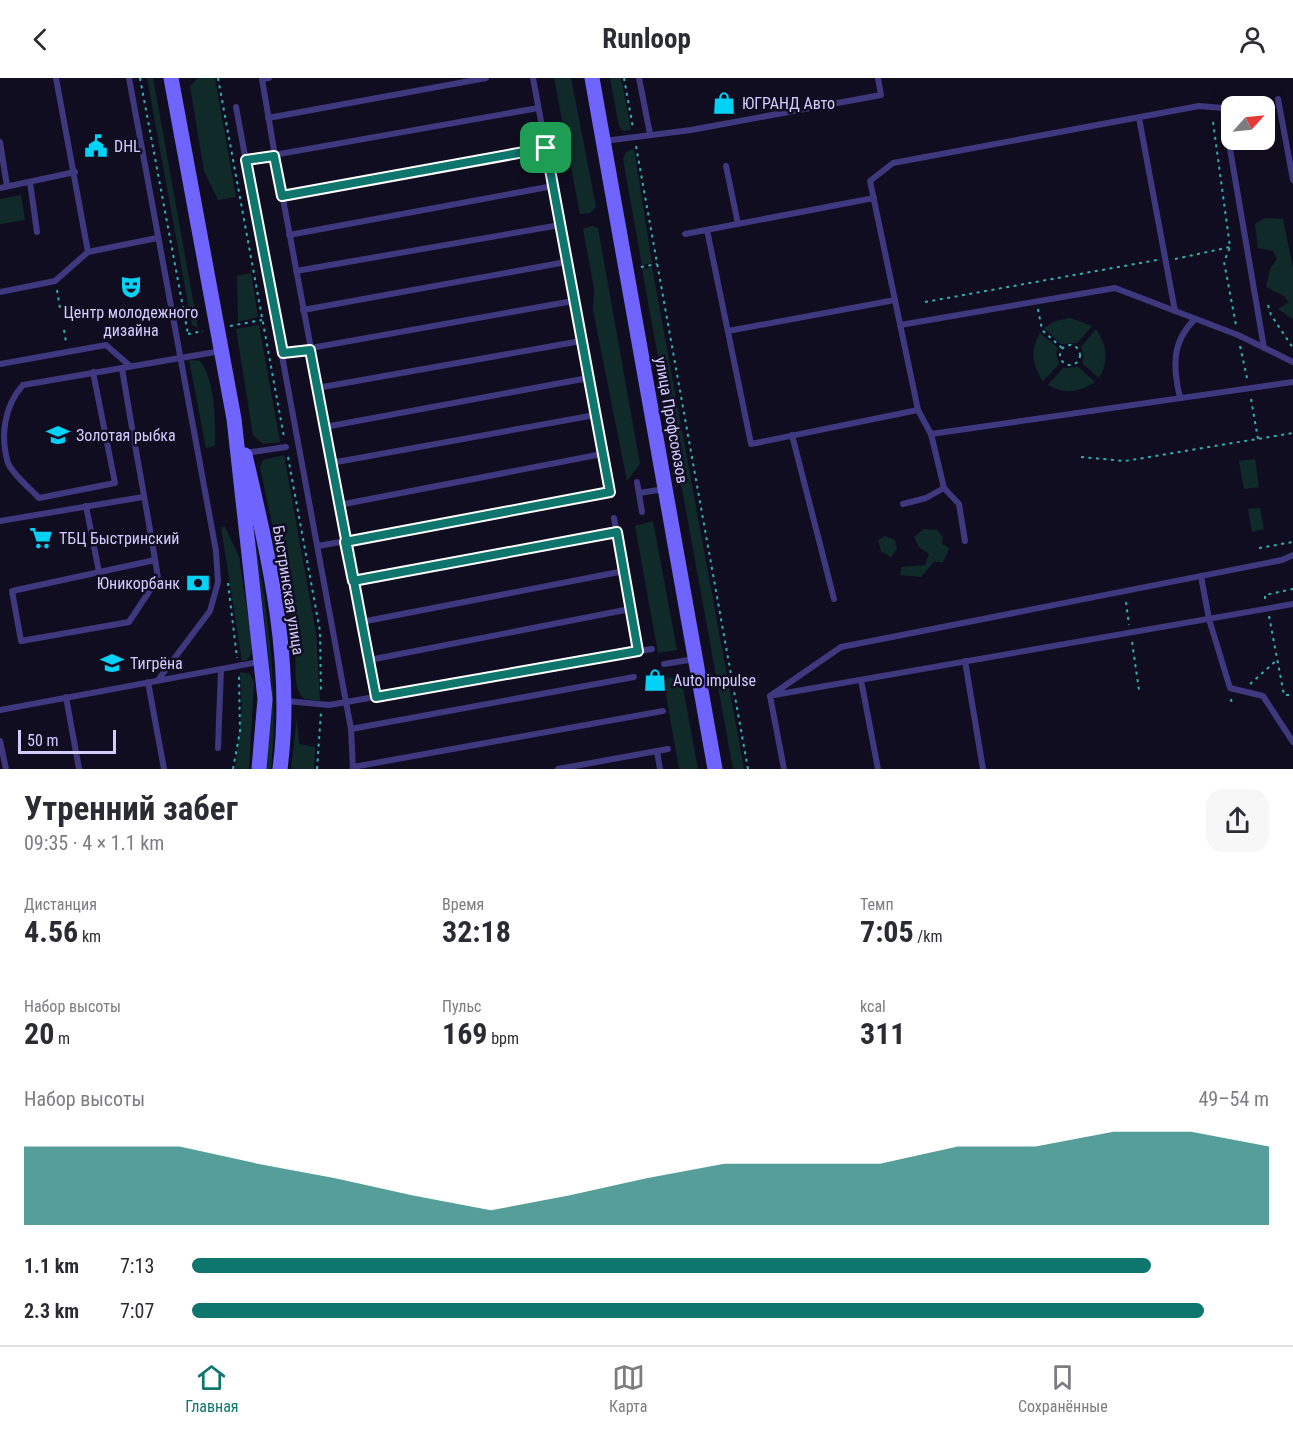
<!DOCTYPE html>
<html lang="ru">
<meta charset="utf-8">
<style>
:root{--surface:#fff;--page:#f7f7f7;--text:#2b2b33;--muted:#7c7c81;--line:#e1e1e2;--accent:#0f766e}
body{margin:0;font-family:"Roboto Condensed",sans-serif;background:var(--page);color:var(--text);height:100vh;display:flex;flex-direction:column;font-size:22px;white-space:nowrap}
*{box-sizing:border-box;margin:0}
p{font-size:20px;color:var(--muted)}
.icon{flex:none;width:33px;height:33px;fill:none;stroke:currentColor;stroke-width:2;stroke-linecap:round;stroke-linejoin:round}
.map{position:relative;height:691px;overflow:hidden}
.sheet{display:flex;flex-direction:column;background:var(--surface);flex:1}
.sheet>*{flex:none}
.needle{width:39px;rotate:63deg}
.fabs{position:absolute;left:1221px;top:18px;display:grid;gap:12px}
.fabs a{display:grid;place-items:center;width:54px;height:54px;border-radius:12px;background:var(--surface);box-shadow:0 6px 24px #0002;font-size:30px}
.scale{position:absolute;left:18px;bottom:15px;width:98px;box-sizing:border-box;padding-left:6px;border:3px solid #d4ccff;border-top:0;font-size:16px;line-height:21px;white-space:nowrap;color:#d4ccff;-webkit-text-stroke:4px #110d20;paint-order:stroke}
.pin{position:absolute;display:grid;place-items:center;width:51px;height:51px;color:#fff;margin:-26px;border-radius:12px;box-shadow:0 3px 9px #0006}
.round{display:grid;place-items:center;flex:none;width:63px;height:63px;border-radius:18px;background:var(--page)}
.overview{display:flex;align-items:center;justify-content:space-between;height:102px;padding:0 24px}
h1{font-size:33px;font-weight:700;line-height:45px}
.stats{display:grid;grid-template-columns:repeat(3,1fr);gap:9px;height:102px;padding:6px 24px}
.stats div{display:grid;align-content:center}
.stats b{font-size:30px;font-weight:700}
.stats small{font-size:16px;font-weight:400}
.stats p{font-size:16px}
.chart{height:168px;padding:12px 24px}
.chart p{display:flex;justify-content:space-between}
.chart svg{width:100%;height:108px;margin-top:6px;fill:var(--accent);opacity:.7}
ul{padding:0 24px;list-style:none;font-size:20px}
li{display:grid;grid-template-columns:96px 72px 1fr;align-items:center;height:45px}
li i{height:15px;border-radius:8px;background:var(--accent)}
header{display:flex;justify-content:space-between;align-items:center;height:78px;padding:0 24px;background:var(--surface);font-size:27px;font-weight:700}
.menu{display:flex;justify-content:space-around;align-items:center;height:84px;border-top:2px solid var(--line);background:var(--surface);font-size:16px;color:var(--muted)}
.menu a{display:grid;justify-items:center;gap:3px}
.menu .current{color:var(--accent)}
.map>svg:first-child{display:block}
.green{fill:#102a2a}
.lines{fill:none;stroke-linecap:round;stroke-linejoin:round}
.path{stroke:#2eb1af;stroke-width:2;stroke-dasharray:3 4.5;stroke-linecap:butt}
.service{stroke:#3e387f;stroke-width:6}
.secondary{stroke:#6f64fe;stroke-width:15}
.route-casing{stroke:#fff;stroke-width:12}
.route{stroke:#0f766e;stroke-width:8}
.labels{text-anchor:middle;stroke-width:5;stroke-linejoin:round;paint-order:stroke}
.poi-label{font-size:16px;fill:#d4ccff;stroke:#110d20;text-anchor:start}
.street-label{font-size:16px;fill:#d4ccff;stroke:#110d20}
</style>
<header><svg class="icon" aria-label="back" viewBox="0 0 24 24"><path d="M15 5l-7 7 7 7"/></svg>Runloop<svg class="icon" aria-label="person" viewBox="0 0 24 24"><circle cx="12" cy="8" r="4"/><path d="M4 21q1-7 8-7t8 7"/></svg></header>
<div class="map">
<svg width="1293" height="691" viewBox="0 0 1293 691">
<rect width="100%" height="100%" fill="#110d20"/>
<g class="green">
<polygon points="147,0 153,0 198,250 192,247"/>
<polygon points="198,0 215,0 236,119 218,122 204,93 190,8"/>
<polygon points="554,0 571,0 596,129 590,135 580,136"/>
<polygon points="610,0 621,0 631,52 623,53 619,48"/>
<polygon points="634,71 652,185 642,187 623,81 626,74"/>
<polygon points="21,117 25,142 0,146 0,121"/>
<polygon points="1265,140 1283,141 1293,190 1293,241 1278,231 1289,224 1284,218 1266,209 1270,191 1277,181 1273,173 1258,170 1255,146"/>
<polygon points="592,148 598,150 640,386 627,403 593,232 594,210 583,151"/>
<polygon points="652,189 744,691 733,691 642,191"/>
<polygon points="251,195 258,239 238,244 237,198"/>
<polygon points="1070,240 1092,248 1077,265 1061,266 1044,250 1056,243"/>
<polygon points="259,247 280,364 263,366 253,357 236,251"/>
<path d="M 1096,251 C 1107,268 1109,282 1099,300 L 1082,285 L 1084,279 L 1081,269 Z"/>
<path d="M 1040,255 L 1058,270 L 1056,276 L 1059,286 L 1043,303 C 1032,287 1030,272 1040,255 Z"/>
<path d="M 189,282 L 200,283 C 216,305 215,342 215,368 L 206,370 Z"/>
<path d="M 1078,289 L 1095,304 C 1079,314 1065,317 1048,307 L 1063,290 Z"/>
<path d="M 284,377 L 316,555 L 320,623 L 304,621 C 292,608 297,593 295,577 C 288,514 273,451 260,389 L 263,382 Z"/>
<polygon points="1255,381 1259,409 1244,411 1239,383"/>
<polygon points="1260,430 1264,451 1252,454 1248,431"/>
<polygon points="653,443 677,572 658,575 635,448"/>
<polygon points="221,449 225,449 239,479 252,564 251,576 247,582 242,583"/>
<polygon points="924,451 937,452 943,459 942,466 949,470 943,484 934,484 921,499 900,497 901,489 925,487 929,476 919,469 914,459"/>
<path d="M 254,453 C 267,533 279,610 271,691 L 267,691 L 272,607 Z"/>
<polygon points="885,458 895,462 897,471 891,479 881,473 878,462"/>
<polygon points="240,594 250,596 254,604 249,691 235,691 242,630"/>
<polygon points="681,599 698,691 679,691 663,600"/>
<polygon points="297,639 299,666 315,669 314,691 291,691"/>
</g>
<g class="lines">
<g class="path">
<polyline points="140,0 188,256"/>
<polyline points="218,0 284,359"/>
<polyline points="624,0 633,50"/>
<polyline points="1213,44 1230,169 1224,184 1236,247"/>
<polyline points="636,68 748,691"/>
<polyline points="1175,181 1230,169"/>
<polyline points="641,189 657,186"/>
<polyline points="57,212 60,230"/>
<polyline points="925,224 1157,182"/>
<polyline points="1268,227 1271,237 1293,270"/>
<polyline points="1038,231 1042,252 1062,270"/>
<polyline points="230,248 262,242"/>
<polyline points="64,252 66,264"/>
<polyline points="188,256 203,253"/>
<circle cx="1070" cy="277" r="10"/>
<polyline points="1240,268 1247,300"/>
<polyline points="1251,321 1258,361"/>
<polyline points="288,379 320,553 321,616"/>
<polyline points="1081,379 1125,383 1293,355"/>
<polyline points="1259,470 1293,464"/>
<polyline points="228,505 237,580"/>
<polyline points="1265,521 1265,517 1293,511"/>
<polyline points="1126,524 1129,547"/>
<polyline points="1269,538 1284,617 1293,617"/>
<polyline points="1132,564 1139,612"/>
<polyline points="1250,606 1277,582"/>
<polyline points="1231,621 1232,628"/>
<polyline points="233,691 240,653 239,597"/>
<polyline points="317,691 321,634"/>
</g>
<g class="service">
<polyline points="56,0 88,174"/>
<polyline points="129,0 216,473 218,504 210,533 158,602"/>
<polyline points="269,0 262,1 275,78 376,619"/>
<polyline points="639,0 650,56"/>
<polyline points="1278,21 1293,102"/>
<polyline points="236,29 351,651 353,691"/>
<polyline points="268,40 486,0"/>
<polyline points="1139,40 1175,233"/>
<polyline points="604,63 691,52 881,17 878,0"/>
<polyline points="0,64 7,108"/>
<polyline points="246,82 538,30"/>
<polyline points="726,88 738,146"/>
<polyline points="30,104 37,154"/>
<polyline points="0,110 75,94"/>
<polyline points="282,118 546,70"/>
<polyline points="707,152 751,366 918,332"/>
<polyline points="685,156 874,120"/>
<polyline points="289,157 553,108"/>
<polyline points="296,193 560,147"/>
<polyline points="0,214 55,203 88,174 157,160"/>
<polyline points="303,232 566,184"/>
<polyline points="900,247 1115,210 1238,257 1293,284"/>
<polyline points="728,253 895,222"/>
<polyline points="283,275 573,223"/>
<polyline points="0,286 106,267 129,287"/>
<path d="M 122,290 C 133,360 147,430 158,500 L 129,544 L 21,563 L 12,513 L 155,482"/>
<path d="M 93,294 L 115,405 L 39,420 C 30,410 13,397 8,385 C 0,358 4,328 23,307 L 221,273"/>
<polyline points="317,310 581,263"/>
<path d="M 1180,320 C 1173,290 1171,264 1195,241"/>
<polyline points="325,349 588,300"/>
<polyline points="931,356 1293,304"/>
<polyline points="792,357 834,521"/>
<polyline points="245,375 286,369"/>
<polyline points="331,385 595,337"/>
<polyline points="637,404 642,434"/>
<polyline points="639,415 665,411"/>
<polyline points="903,426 926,420 944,410"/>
<polyline points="339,427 602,376"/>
<polyline points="86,428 99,494"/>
<polyline points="614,440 638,573"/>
<polyline points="0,443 143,419"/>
<polyline points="965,463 959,426 944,410 931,356 918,332 870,103 893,85 1199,28 1223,30 1264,270"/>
<polyline points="318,468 610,415 533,0"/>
<polyline points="1201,498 1209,541 1230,610 1263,618 1293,664"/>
<polyline points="353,503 617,454"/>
<polyline points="361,544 624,493"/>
<polyline points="369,582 630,531"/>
<polyline points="965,583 983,691"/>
<polyline points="664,586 695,581"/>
<polyline points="861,602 878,691"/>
<polyline points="148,604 164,691"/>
<polyline points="774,617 1293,526"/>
<polyline points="770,618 841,569 1282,482 1293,477"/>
<polyline points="770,618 784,691"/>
<polyline points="66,619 79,691"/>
<polyline points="286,623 329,627 652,571"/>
<polyline points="0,632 259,584"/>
<polyline points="351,651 634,599"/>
<polyline points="0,663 6,691"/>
<polyline points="218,670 221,591"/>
<polyline points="657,673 660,691"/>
<polyline points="353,689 663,633"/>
<polyline points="558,691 668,671"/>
</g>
<g class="secondary">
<polyline points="171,0 234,341 265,621 259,691"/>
<polyline points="592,0 715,691"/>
<path d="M 245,377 C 269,480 294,585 280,691"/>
</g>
</g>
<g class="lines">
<g class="route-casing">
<path id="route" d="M 546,70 L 282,118 L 274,78 L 246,82 L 283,275 L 310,272 C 332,387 353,503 376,619 L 638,573 L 617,454 L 353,503 L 345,464 L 610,414 L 546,70"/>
</g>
<use href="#route" class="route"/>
</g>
<defs>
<g id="shop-bare" transform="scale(1.8)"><path d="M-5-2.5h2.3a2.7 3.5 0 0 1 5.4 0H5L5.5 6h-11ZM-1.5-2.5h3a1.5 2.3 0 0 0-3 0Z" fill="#02d3f6" stroke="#110d20" stroke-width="2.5" paint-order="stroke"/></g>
<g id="civic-bare" transform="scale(1.8)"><path d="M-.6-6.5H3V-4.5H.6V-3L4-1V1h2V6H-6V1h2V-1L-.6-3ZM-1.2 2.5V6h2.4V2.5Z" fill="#02d3f6" stroke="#110d20" stroke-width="2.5" paint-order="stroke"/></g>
<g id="theatre-bare" transform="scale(1.8)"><path d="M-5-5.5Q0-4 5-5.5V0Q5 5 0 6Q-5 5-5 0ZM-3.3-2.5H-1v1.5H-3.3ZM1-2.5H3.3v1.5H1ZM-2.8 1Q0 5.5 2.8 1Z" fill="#02d3f6" stroke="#110d20" stroke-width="2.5" paint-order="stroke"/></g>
<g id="school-bare" transform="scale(1.8)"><path d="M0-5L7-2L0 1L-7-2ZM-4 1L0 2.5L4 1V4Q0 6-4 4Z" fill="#02d3f6" stroke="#110d20" stroke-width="2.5" paint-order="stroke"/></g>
<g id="supermarket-bare" transform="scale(1.8)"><path d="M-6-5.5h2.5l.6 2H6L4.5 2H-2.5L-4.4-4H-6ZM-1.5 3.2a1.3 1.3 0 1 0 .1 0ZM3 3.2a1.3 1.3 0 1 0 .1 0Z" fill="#02d3f6" stroke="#110d20" stroke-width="2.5" paint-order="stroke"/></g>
<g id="bank-bare" transform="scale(1.8)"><path d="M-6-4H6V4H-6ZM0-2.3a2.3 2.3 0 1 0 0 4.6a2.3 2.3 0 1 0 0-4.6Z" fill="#02d3f6" stroke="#110d20" stroke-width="2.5" paint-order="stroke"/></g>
</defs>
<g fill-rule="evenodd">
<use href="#shop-bare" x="724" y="25"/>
<use href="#civic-bare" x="96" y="68"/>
<use href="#theatre-bare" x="131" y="209"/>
<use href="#school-bare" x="58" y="357"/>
<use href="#supermarket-bare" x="41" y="460"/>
<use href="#bank-bare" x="198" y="505"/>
<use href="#school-bare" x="112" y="585"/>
<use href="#shop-bare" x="655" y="602"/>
</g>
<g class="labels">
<g class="poi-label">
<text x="742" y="31">ЮГРАНД Авто</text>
<text x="114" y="74">DHL</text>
<text x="131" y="240" text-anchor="middle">Центр молодежного<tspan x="131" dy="18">дизайна</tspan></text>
<text x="76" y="363">Золотая рыбка</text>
<text x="59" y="466">ТБЦ Быстринский</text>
<text x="180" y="511" text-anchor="end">Юникорбанк</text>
<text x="130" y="591">Тигрёна</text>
<text x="673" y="608">Auto impulse</text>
</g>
<g class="street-label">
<text transform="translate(672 342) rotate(80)" y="6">улица Профсоюзов</text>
<text transform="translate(289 512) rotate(81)" y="6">Быстринская улица</text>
</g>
</g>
</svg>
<div class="fabs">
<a><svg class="needle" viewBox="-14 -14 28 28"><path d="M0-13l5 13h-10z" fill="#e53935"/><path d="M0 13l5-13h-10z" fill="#7c7c81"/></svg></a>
</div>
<div class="scale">50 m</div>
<div class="pin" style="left:546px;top:70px;background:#1e9e55"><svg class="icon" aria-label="arrive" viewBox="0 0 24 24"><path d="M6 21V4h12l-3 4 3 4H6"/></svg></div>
</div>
<section class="sheet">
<div class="overview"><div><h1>Утренний забег</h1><p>09:35 · 4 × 1.1 km</p></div><a class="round"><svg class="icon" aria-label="share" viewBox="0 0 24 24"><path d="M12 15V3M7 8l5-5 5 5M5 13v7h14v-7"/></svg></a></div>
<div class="stats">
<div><p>Дистанция</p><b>4.56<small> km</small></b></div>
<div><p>Время</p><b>32:18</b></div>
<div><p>Темп</p><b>7:05<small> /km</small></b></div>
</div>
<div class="stats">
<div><p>Набор высоты</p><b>20<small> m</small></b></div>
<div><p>Пульс</p><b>169<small> bpm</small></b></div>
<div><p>kcal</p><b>311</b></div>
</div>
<div class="chart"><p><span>Набор высоты</span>49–54 m</p>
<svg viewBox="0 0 160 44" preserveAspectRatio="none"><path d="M0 44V12L10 12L20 12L30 19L40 25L50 32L60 38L70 32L80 25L90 19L100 19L110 19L120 12L130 12L140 6L150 6L160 12V44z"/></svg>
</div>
<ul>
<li><b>1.1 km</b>7:13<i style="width:89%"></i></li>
<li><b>2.3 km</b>7:07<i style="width:94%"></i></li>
</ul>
</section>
<nav class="menu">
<a class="current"><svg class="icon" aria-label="home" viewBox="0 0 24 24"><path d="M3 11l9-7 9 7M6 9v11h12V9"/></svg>Главная</a>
<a><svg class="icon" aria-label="map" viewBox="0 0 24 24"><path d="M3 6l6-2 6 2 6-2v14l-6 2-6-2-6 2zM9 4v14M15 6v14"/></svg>Карта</a>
<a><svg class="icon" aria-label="saved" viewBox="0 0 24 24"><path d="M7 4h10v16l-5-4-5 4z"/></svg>Сохранённые</a>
</nav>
